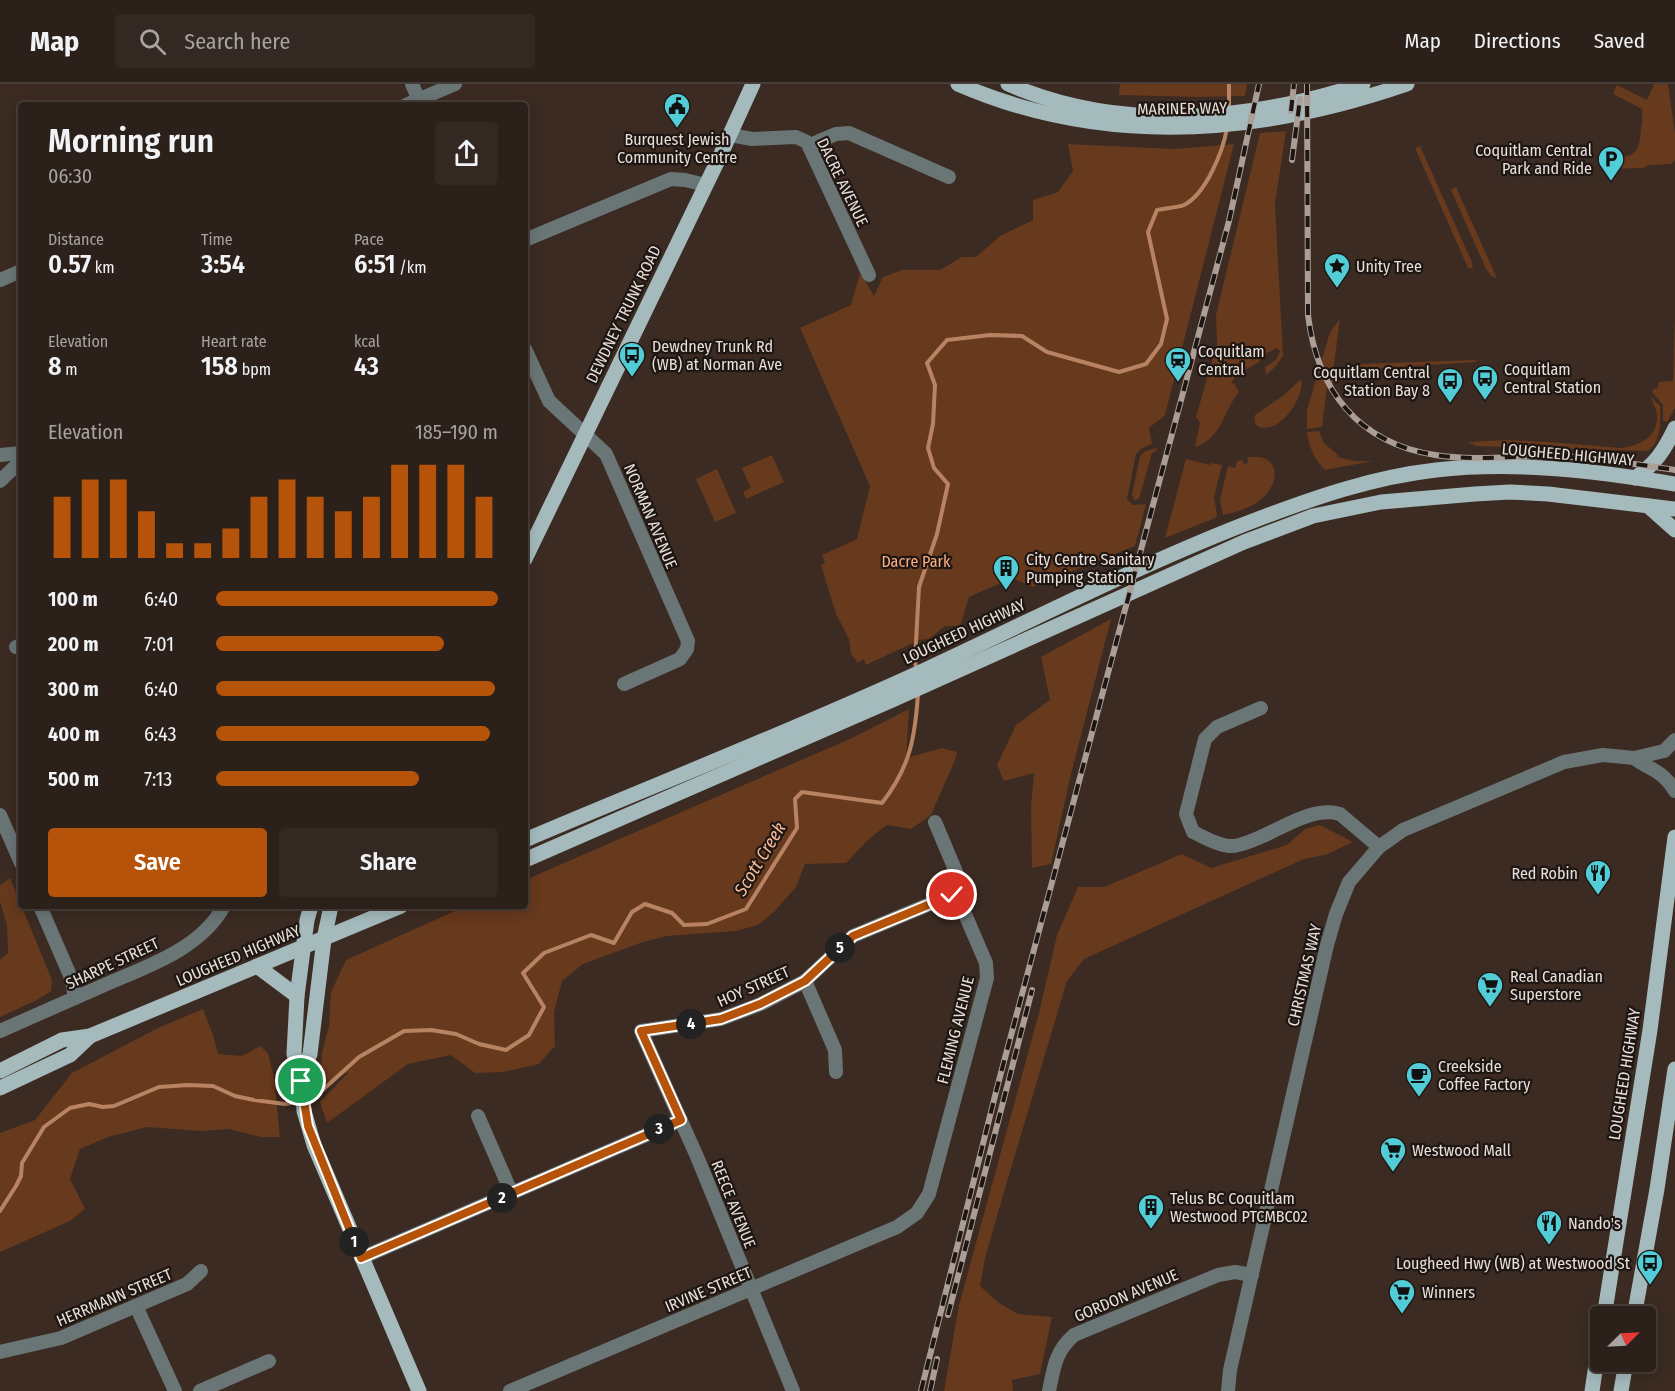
<!DOCTYPE html>
<meta charset="utf-8">
<style>
:root{--surface:#2c201a;--page:#342823;--text:#f1f3f6;--muted:#a6a3a2;--line:#483e39;--accent:#b45309}
body{margin:0;font-family:"Fira Sans Condensed",sans-serif;background:var(--page);color:var(--text);height:100vh;display:flex;flex-direction:column;font-size:22px;white-space:nowrap}
*{box-sizing:border-box;margin:0}
p{font-size:20px;color:var(--muted)}
.icon{flex:none;width:33px;height:33px;fill:none;stroke:currentColor;stroke-width:2;stroke-linecap:round;stroke-linejoin:round}
.map{position:relative;flex:1;overflow:hidden}
.side{position:absolute;left:18px;top:18px;width:510px;height:807px;display:flex;flex-direction:column;background:var(--surface);border-radius:6px;box-shadow:0 3px 15px #0003,0 0 0 2px var(--line)}
.side>*{flex:none}
.needle{width:39px;rotate:66deg}
.buttons{position:absolute;left:1590px;top:1222px;display:grid;gap:12px}
.buttons a{display:grid;place-items:center;width:66px;height:66px;border-radius:6px;background:var(--surface);box-shadow:0 3px 15px #0003,0 0 0 2px var(--line);font-size:30px}
.pin{position:absolute;display:grid;place-items:center;width:51px;height:51px;color:#fff;margin:-26px;border:3px solid #fff;border-radius:50%;box-shadow:0 2px 6px #0007}
.km{position:absolute;width:30px;height:30px;margin:-15px;border-radius:50%;background:#222;color:#fff;font-size:16px;line-height:30px;text-align:center}
.round{display:grid;place-items:center;flex:none;width:63px;height:63px;border-radius:6px;background:var(--page)}
.overview{display:flex;align-items:center;justify-content:space-between;height:102px;padding:0 30px}
h1{font-size:33px;font-weight:600;line-height:45px}
.metrics{display:grid;grid-template-columns:repeat(3,1fr);gap:9px;height:102px;padding:6px 30px}
.metrics div{display:grid;align-content:center}
.metrics b{font-size:26px;font-weight:600}
.metrics small{font-size:16px;font-weight:400}
.metrics p{font-size:16px}
.chart{height:168px;padding:12px 30px}
.chart p{display:flex;justify-content:space-between}
.chart svg{width:100%;height:108px;margin-top:6px;stroke:var(--accent);stroke-width:6}
.button{display:flex;gap:12px;margin-top:auto;padding:12px 30px}
.button a{flex:1;height:69px;border-radius:6px;background:var(--accent);color:#fff;font-size:24px;font-weight:600;line-height:69px;text-align:center}
.button a+a{background:var(--page);color:var(--text)}
ul{padding:0 30px;list-style:none;font-size:20px}
li{display:grid;grid-template-columns:96px 72px 1fr;align-items:center;height:45px}
li i{height:15px;border-radius:8px;background:var(--accent)}
header{display:flex;align-items:center;gap:36px;box-sizing:border-box;height:84px;padding:0 30px;background:var(--surface);border-bottom:2px solid var(--line)}
header strong{font-size:28px}
nav{display:flex;gap:33px;margin-inline-start:auto;font-size:21px}
.search{width:420px;height:54px;background:var(--page);display:flex;align-items:center;gap:15px;box-sizing:border-box;padding:0 21px;border-radius:6px;color:var(--muted);font-size:22px}
.map>svg:first-child{display:block}
.green{fill:#67391d}
.lines{fill:none;stroke-linecap:round;stroke-linejoin:round}
.stream{stroke:#b88362;stroke-width:4}
.minor{stroke:#6a7576;stroke-width:14}
.major{stroke:#a4babc;stroke-width:15}
.rail-casing{stroke:#ab9e97;stroke-width:6}
.rail{stroke:#1d1612;stroke-width:4;stroke-dasharray:11;stroke-linecap:butt}
.route-casing{stroke:#fff;stroke-width:12}
.route{stroke:#b45309;stroke-width:8}
.labels{text-anchor:middle;stroke-width:4.5;stroke-linejoin:round;paint-order:stroke}
.street-label{font-size:16px;fill:#e9ded8;stroke:#1d1612}
.poi-label{font-size:16px;fill:#e9ded8;stroke:#1d1612;text-anchor:start}
.park-label{font-size:16px;fill:#fdad80;stroke:#1d1612}
.water-label{font-size:18px;font-style:italic;fill:#f8bc9a;stroke:#1d1612}
</style>
<header>
<strong>Map</strong>
<div class="search"><svg class="icon" aria-label="search" viewBox="0 0 24 24"><circle cx="10" cy="10" r="6"/><path d="M15 15l6 6"/></svg>Search here</div>
<nav><a>Map</a><a>Directions</a><a>Saved</a></nav>
</header>
<div class="map">
<svg width="1675" height="1307" viewBox="0 0 1675 1307">
<rect width="100%" height="100%" fill="#3b2b22"/>
<g class="green">
<polygon points="1120,0 1247,0 1245,12 1197,13 1119,11"/>
<path d="M 1654,0 L 1668,0 L 1675,49 L 1675,76 L 1671,80 L 1649,81 L 1643,84 L 1602,85 L 1602,81 L 1610,81 L 1612,76 C 1636,70 1639,70 1641,45 C 1642,38 1643,32 1642,25 L 1613,10 L 1617,1 L 1647,16 Z"/>
<path d="M 1286,47 L 1275,120 L 1283,272 L 1274,284 L 1266,291 L 1265,283 L 1276,276 L 1280,267 L 1277,264 L 1263,271 L 1259,278 L 1236,291 L 1231,300 L 1234,299 L 1239,308 C 1223,327 1222,355 1195,363 L 1200,339 L 1196,333 L 1217,260 L 1216,231 L 1260,49 Z"/>
<polygon points="1068,60 1174,65 1234,60 1165,331 1149,344 1152,360 1142,364 1136,370 1127,415 1133,421 1146,420 1135,462 1033,503 1012,494 969,513 960,542 945,542 929,555 919,556 866,581 864,575 858,579 851,570 849,555 836,530 821,481 825,479 822,471 857,455 870,402 800,244 851,221 860,189 874,212 883,193 902,186 940,186 962,173 976,173 1000,152 1033,136 1033,116 1058,108 1073,87"/>
<polygon points="1420,62 1471,176 1473,184 1468,184 1415,64"/>
<polygon points="1456,103 1496,192 1496,194 1491,192 1486,185 1451,106"/>
<polygon points="1675,231 1675,324 1667,338 1663,337 1663,321 1652,308 1654,304 1657,305 1659,298 1673,297"/>
<polygon points="1340,235 1333,288 1347,290 1327,303 1322,343 1307,345 1307,326 1330,248"/>
<polygon points="1476,276 1476,278 1357,286 1357,280"/>
<path d="M 1300,296 L 1302,299 C 1300,315 1291,331 1277,340 C 1268,346 1251,346 1255,331 L 1284,311 Z"/>
<path d="M 1651,313 L 1660,322 C 1661,338 1661,357 1648,367 L 1476,362 L 1468,358 L 1508,356 L 1549,358 L 1621,364 C 1639,362 1658,353 1657,332 C 1657,325 1652,319 1651,313 Z"/>
<path d="M 1319,347 L 1324,359 L 1338,371 L 1337,373 L 1355,377 L 1373,377 L 1325,386 C 1314,375 1309,363 1307,348 Z"/>
<polygon points="1157,364 1156,367 1152,369 1139,415 1134,416 1132,411 1140,372 1145,367"/>
<polygon points="772,371 784,398 746,415 743,408 751,404 742,384"/>
<path d="M 1250,373 C 1283,370 1280,402 1259,417 C 1250,424 1234,429 1223,431 L 1220,416 L 1228,382 L 1235,384 L 1237,377 L 1242,376 L 1244,380 L 1248,379 L 1247,374 Z"/>
<polygon points="1186,375 1210,381 1211,379 1222,381 1214,413 1217,431 1215,434 1165,454"/>
<polygon points="717,385 736,429 715,438 696,395"/>
<polygon points="1111,535 1070,694 1051,780 1032,784 1031,722 1034,689 1004,697 997,681 1016,641 1050,616 1041,573"/>
<polygon points="909,625 906,674 942,664 957,668 955,676 931,731 911,745 887,741 869,755 846,779 805,780 796,803 774,828 758,841 736,847 667,852 643,858 583,880 562,897 554,928 555,962 539,980 503,988 475,989 451,971 408,980 327,1039 320,1018 349,988 320,1001 322,969 329,942 331,908 346,876 466,822 525,822 525,796 852,654"/>
<polygon points="1320,741 1353,758 1325,771 1304,775 1084,875 1067,897 1006,1101 985,1174 980,1202 999,1219 1018,1230 1052,1233 1040,1290 1012,1296 1013,1307 944,1307 959,1221 1039,929 1057,851 1078,803 1104,803 1182,770 1211,784 1287,761 1305,745"/>
<polygon points="10,794 52,896 51,907 37,916 0,933 0,876 8,869 7,841 0,818 0,801"/>
<polygon points="203,925 213,951 218,970 242,972 260,962 268,969 274,994 280,1053 261,1053 229,1045 202,1047 147,1043 108,1053 80,1065 70,1095 85,1125 70,1137 0,1168 0,1049 35,1036 72,989 158,944"/>
</g>
<g class="lines">
<g class="stream">
<polyline points="1229,0 1229,25"/>
<path d="M 916,585 L 915,576 L 919,503 L 937,450 L 948,400 L 934,384 L 928,364 L 933,340 L 935,301 L 927,279 L 947,256 L 990,251 L 1022,252 L 1047,268 L 1119,288 L 1146,280 L 1161,260 L 1167,235 L 1148,148 L 1157,126 C 1165,124 1177,124 1184,121 C 1206,110 1223,67 1227,44"/>
<path d="M 306,1016 L 316,1012 L 359,973 L 404,947 L 431,946 L 456,950 L 479,960 L 506,966 L 529,951 L 544,923 L 523,889 L 544,869 L 591,851 L 614,859 L 632,828 L 645,820 L 672,829 L 684,841 L 707,840 L 746,825 L 797,744 L 795,715 L 802,708 L 882,719 C 910,683 915,654 918,610"/>
<polyline points="0,1127 16,1102 21,1092 22,1079 44,1043 70,1024 89,1020 103,1023 114,1022 159,1003 188,1001 213,1002 235,1012 254,1016 285,1020 299,1018"/>
</g>
<g class="minor">
<polyline points="412,0 421,21"/>
<polyline points="406,21 455,0"/>
<polyline points="730,51 752,55 796,53 807,58 869,191"/>
<polyline points="810,61 836,50 849,49 949,93"/>
<polyline points="525,156 671,95 685,96 706,101"/>
<polyline points="0,196 21,187"/>
<polyline points="525,265 549,317 606,370 688,557 687,565 680,575 624,600"/>
<polyline points="0,371 21,369"/>
<polyline points="0,397 21,377"/>
<polyline points="16,563 21,561"/>
<path d="M 1261,624 L 1217,643 L 1205,655 L 1186,730 L 1193,748 C 1204,753 1217,761 1229,762 C 1237,763 1248,758 1256,755 C 1281,745 1313,722 1340,730 L 1379,763"/>
<path d="M 1634,674 C 1652,687 1662,686 1675,707"/>
<polyline points="0,731 21,779"/>
<polyline points="40,822 72,896 75,914"/>
<polyline points="805,897 835,966 836,988"/>
<path d="M 0,947 C 34,932 68,917 102,902 C 145,883 200,866 224,822"/>
<polyline points="478,1032 512,1110"/>
<polyline points="361,1174 681,1036"/>
<polyline points="136,1222 175,1307"/>
<polyline points="0,1268 61,1254 187,1200 201,1187"/>
<polyline points="200,1307 269,1277"/>
<polyline points="510,1307 897,1143 917,1129 929,1110 987,894 986,879 962,823 959,795 935,738"/>
<polyline points="793,1307 698,1075 641,947 721,935 761,920 805,897 853,852 961,807"/>
<path d="M 1049,1307 C 1054,1283 1055,1268 1074,1251 L 1218,1191 L 1235,1188 L 1252,1191"/>
<polyline points="1228,1307 1230,1286 1327,861 1336,830 1349,798 1379,763 1403,746 1564,678 1603,671 1634,674 1664,667 1675,656"/>
</g>
<g class="major">
<path d="M 958,0 C 1105,64 1259,51 1407,0"/>
<path d="M 1008,0 C 1120,49 1249,37 1363,0"/>
<path d="M 1635,394 C 1656,379 1664,367 1675,344"/>
<polyline points="1648,422 1675,446"/>
<polyline points="525,475 721,70 753,0"/>
<path d="M 525,756 C 659,699 795,646 927,585 C 1037,534 1145,478 1258,435 C 1316,413 1374,393 1436,386 C 1516,377 1596,387 1675,400"/>
<polyline points="525,776 892,616 1244,458 1313,432 1381,418 1475,410 1510,408 1548,410 1675,425"/>
<polyline points="311,822 307,836 297,912 294,970 301,993 304,1027 314,1061 419,1307"/>
<polyline points="257,882 297,912"/>
<polyline points="0,987 62,956 90,952 401,822"/>
<polyline points="301,993 310,970 324,855 331,822"/>
<polyline points="0,1004 70,971 90,952"/>
<polyline points="1604,1233 1650,946 1675,753"/>
<polyline points="1634,1233 1657,1105 1675,985"/>
<polyline points="1592,1307 1600,1254"/>
<polyline points="1621,1307 1626,1278"/>
</g>
<g class="rail-casing">
<g id="rail">
<path d="M 1307,0 L 1308,231 C 1317,306 1358,359 1435,371 C 1473,377 1514,372 1553,372 C 1594,373 1635,380 1675,386"/>
<polyline points="1291,27 1294,0"/>
<polyline points="1292,76 1300,15"/>
<polyline points="948,1231 1032,906"/>
<polyline points="921,1307 998,1000 1229,137 1259,0"/>
<polyline points="930,1307 937,1275"/>
</g>
</g>
<use href="#rail" class="rail"/>
</g>
<g class="lines">
<g class="route-casing">
<polyline id="route" points="301,997 308,1042 361,1174 681,1036 641,947 721,935 760,920 805,897 853,852 952,811"/>
</g>
<use href="#route" class="route"/>
</g>
<defs>
<g id="civic-pin" transform="scale(1.35)"><path d="M0 17L-7.5 6A9.5 9.5 0 1 1 7.5 6Z" fill="#52ccd6" stroke="#1d1612"/><path d="M-.6-6.5H3V-4.5H.6V-3L4-1V1h2V6H-6V1h2V-1L-.6-3ZM-1.2 2.5V6h2.4V2.5Z" fill="#111"/></g>
<g id="parking-pin" transform="scale(1.35)"><path d="M0 17L-7.5 6A9.5 9.5 0 1 1 7.5 6Z" fill="#52ccd6" stroke="#1d1612"/><path d="M-3.5-5.5H1a3.5 3.5 0 0 1 0 7H-1V5.5H-3.5ZM-1-3.4V-.6H.8a1.4 1.4 0 0 0 0-2.8Z" fill="#111"/></g>
<g id="sight-pin" transform="scale(1.35)"><path d="M0 17L-7.5 6A9.5 9.5 0 1 1 7.5 6Z" fill="#52ccd6" stroke="#1d1612"/><path d="M0-6L1.8-2.2L6-1.7L2.9 1.2L3.7 5.4L0 3.3L-3.7 5.4L-2.9 1.2L-6-1.7L-1.8-2.2Z" fill="#111"/></g>
<g id="bus-pin" transform="scale(1.35)"><path d="M0 17L-7.5 6A9.5 9.5 0 1 1 7.5 6Z" fill="#52ccd6" stroke="#1d1612"/><path d="M-5-6H5V4H4V6H2V4H-2V6H-4V4H-5ZM-3.5-4V0h7V-4ZM-3.5 1.2v1.5H-2V1.2ZM2 1.2v1.5H3.5V1.2Z" fill="#111"/></g>
<g id="station-pin" transform="scale(1.35)"><path d="M0 17L-7.5 6A9.5 9.5 0 1 1 7.5 6Z" fill="#52ccd6" stroke="#1d1612"/><path d="M-3-6H3Q5-6 5-4V2Q5 4 3 4L4.5 6H3L1.5 4h-3L-3 6H-4.5L-3 4Q-5 4-5 2V-4Q-5-6-3-6ZM-3.5-4v3h7v-3ZM-3.5 1v1.5H-2V1ZM2 1v1.5H3.5V1Z" fill="#111"/></g>
<g id="building-pin" transform="scale(1.35)"><path d="M0 17L-7.5 6A9.5 9.5 0 1 1 7.5 6Z" fill="#52ccd6" stroke="#1d1612"/><path d="M-4-6H4V6H1V3H-1V6H-4ZM-2.5-4.3h1.7v1.8h-1.7ZM.8-4.3h1.7v1.8H.8ZM-2.5-1h1.7V.8h-1.7ZM.8-1h1.7V.8H.8Z" fill="#111"/></g>
<g id="restaurant-pin" transform="scale(1.35)"><path d="M0 17L-7.5 6A9.5 9.5 0 1 1 7.5 6Z" fill="#52ccd6" stroke="#1d1612"/><path d="M-5-6h1v4h1v-4h1v4h1v-4h1v5L-1.5 .5V6h-2V.5L-5-1ZM5-6V6H3V1.5H1.5Q1.5-4 5-6Z" fill="#111"/></g>
<g id="supermarket-pin" transform="scale(1.35)"><path d="M0 17L-7.5 6A9.5 9.5 0 1 1 7.5 6Z" fill="#52ccd6" stroke="#1d1612"/><path d="M-6-5.5h2.5l.6 2H6L4.5 2H-2.5L-4.4-4H-6ZM-1.5 3.2a1.3 1.3 0 1 0 .1 0ZM3 3.2a1.3 1.3 0 1 0 .1 0Z" fill="#111"/></g>
<g id="cafe-pin" transform="scale(1.35)"><path d="M0 17L-7.5 6A9.5 9.5 0 1 1 7.5 6Z" fill="#52ccd6" stroke="#1d1612"/><path d="M-5.5-4.5H6V0H3Q3 3.5 0 3.5H-2.5Q-5.5 3.5-5.5 0ZM3-3.2v2h1.7v-2ZM-6 4.5H4V6H-6Z" fill="#111"/></g>
</defs>
<g fill-rule="evenodd">
<use href="#civic-pin" x="677" y="22"/>
<use href="#parking-pin" x="1611" y="75"/>
<use href="#sight-pin" x="1337" y="182"/>
<use href="#bus-pin" x="632" y="271"/>
<use href="#station-pin" x="1178" y="276"/>
<use href="#bus-pin" x="1485" y="294"/>
<use href="#bus-pin" x="1450" y="297"/>
<use href="#building-pin" x="1006" y="484"/>
<use href="#restaurant-pin" x="1598" y="789"/>
<use href="#supermarket-pin" x="1490" y="901"/>
<use href="#cafe-pin" x="1419" y="991"/>
<use href="#supermarket-pin" x="1393" y="1066"/>
<use href="#building-pin" x="1151" y="1123"/>
<use href="#restaurant-pin" x="1549" y="1139"/>
<use href="#bus-pin" x="1650" y="1179"/>
<use href="#supermarket-pin" x="1402" y="1208"/>
</g>
<g class="labels">
<g class="street-label">
<text transform="translate(1182 24) rotate(-1)" y="6">MARINER WAY</text>
<text transform="translate(843 98) rotate(64)" y="6">DACRE AVENUE</text>
<text transform="translate(623 230) rotate(-64)" y="6">DEWDNEY TRUNK ROAD</text>
<text transform="translate(1568 370) rotate(5)" y="6">LOUGHEED HIGHWAY</text>
<text transform="translate(651 432) rotate(67)" y="6">NORMAN AVENUE</text>
<text transform="translate(964 547) rotate(-25)" y="6">LOUGHEED HIGHWAY</text>
<text transform="translate(238 871) rotate(-23)" y="6">LOUGHEED HIGHWAY</text>
<text transform="translate(112 879) rotate(-25)" y="6">SHARPE STREET</text>
<text transform="translate(1304 891) rotate(-77)" y="6">CHRISTMAS WAY</text>
<text transform="translate(753 902) rotate(-24)" y="6">HOY STREET</text>
<text transform="translate(955 946) rotate(-76)" y="6">FLEMING AVENUE</text>
<text transform="translate(1624 990) rotate(-81)" y="6">LOUGHEED HIGHWAY</text>
<text transform="translate(734 1120) rotate(68)" y="6">REECE AVENUE</text>
<text transform="translate(708 1205) rotate(-23)" y="6">IRVINE STREET</text>
<text transform="translate(1126 1211) rotate(-23)" y="6">GORDON AVENUE</text>
<text transform="translate(114 1213) rotate(-23)" y="6">HERRMANN STREET</text>
</g>
<g class="poi-label">
<text x="677" y="61" text-anchor="middle">Burquest Jewish<tspan x="677" dy="18">Community Centre</tspan></text>
<text x="1592" y="72" text-anchor="end">Coquitlam Central<tspan x="1592" dy="18">Park and Ride</tspan></text>
<text x="1356" y="188">Unity Tree</text>
<text x="652" y="268">Dewdney Trunk Rd<tspan x="652" dy="18">(WB) at Norman Ave</tspan></text>
<text x="1198" y="273">Coquitlam<tspan x="1198" dy="18">Central</tspan></text>
<text x="1504" y="291">Coquitlam<tspan x="1504" dy="18">Central Station</tspan></text>
<text x="1430" y="294" text-anchor="end">Coquitlam Central<tspan x="1430" dy="18">Station Bay 8</tspan></text>
<text x="1026" y="481">City Centre Sanitary<tspan x="1026" dy="18">Pumping Station</tspan></text>
<text x="1578" y="795" text-anchor="end">Red Robin</text>
<text x="1510" y="898">Real Canadian<tspan x="1510" dy="18">Superstore</tspan></text>
<text x="1438" y="988">Creekside<tspan x="1438" dy="18">Coffee Factory</tspan></text>
<text x="1412" y="1072">Westwood Mall</text>
<text x="1170" y="1120">Telus BC Coquitlam<tspan x="1170" dy="18">Westwood PTCMBC02</tspan></text>
<text x="1568" y="1145">Nando's</text>
<text x="1630" y="1185" text-anchor="end">Lougheed Hwy (WB) at Westwood St</text>
<text x="1422" y="1214">Winners</text>
</g>
<g class="park-label">
<text x="916" y="483">Dacre Park</text>
</g>
<g class="water-label">
<text transform="translate(760 775) rotate(-59)" y="6">Scott Creek</text>
</g>
</g>
</svg>
<div class="buttons">
<a><svg class="needle" viewBox="-14 -14 28 28"><path d="M0-13l5 13h-10z" fill="#e53935"/><path d="M0 13l5-13h-10z" fill="#a6a3a2"/></svg></a>
</div>
<div class="pin" style="left:301px;top:997px;background:#1e9e55"><svg class="icon" aria-label="arrive" viewBox="0 0 24 24"><path d="M6 21V4h12l-3 4 3 4H6"/></svg></div>
<div class="pin" style="left:952px;top:811px;background:#d93025"><svg class="icon" aria-label="check" viewBox="0 0 24 24"><path d="M5 12l5 5 9-10"/></svg></div>
<b class="km" style="left:354px;top:1158px">1</b>
<b class="km" style="left:502px;top:1114px">2</b>
<b class="km" style="left:659px;top:1045px">3</b>
<b class="km" style="left:691px;top:940px">4</b>
<b class="km" style="left:840px;top:864px">5</b>
<section class="side">
<div class="overview"><div><h1>Morning run</h1><p>06:30</p></div><a class="round"><svg class="icon" aria-label="share" viewBox="0 0 24 24"><path d="M12 15V3M7 8l5-5 5 5M5 13v7h14v-7"/></svg></a></div>
<div class="metrics">
<div><p>Distance</p><b>0.57<small> km</small></b></div>
<div><p>Time</p><b>3:54</b></div>
<div><p>Pace</p><b>6:51<small> /km</small></b></div>
</div>
<div class="metrics">
<div><p>Elevation</p><b>8<small> m</small></b></div>
<div><p>Heart rate</p><b>158<small> bpm</small></b></div>
<div><p>kcal</p><b>43</b></div>
</div>
<div class="chart"><p><span>Elevation</span>185–190 m</p>
<svg viewBox="0 0 160 44" preserveAspectRatio="none"><path d="M5 44V19M15 44V12M25 44V12M35 44V25M45 44V38M55 44V38M65 44V32M75 44V19M85 44V12M95 44V19M105 44V25M115 44V19M125 44V6M135 44V6M145 44V6M155 44V19"/></svg>
</div>
<ul>
<li><b>100 m</b>6:40<i style="width:100%"></i></li>
<li><b>200 m</b>7:01<i style="width:81%"></i></li>
<li><b>300 m</b>6:40<i style="width:99%"></i></li>
<li><b>400 m</b>6:43<i style="width:97%"></i></li>
<li><b>500 m</b>7:13<i style="width:72%"></i></li>
</ul>
<div class="button"><a>Save</a><a>Share</a></div>
</section>
</div>
